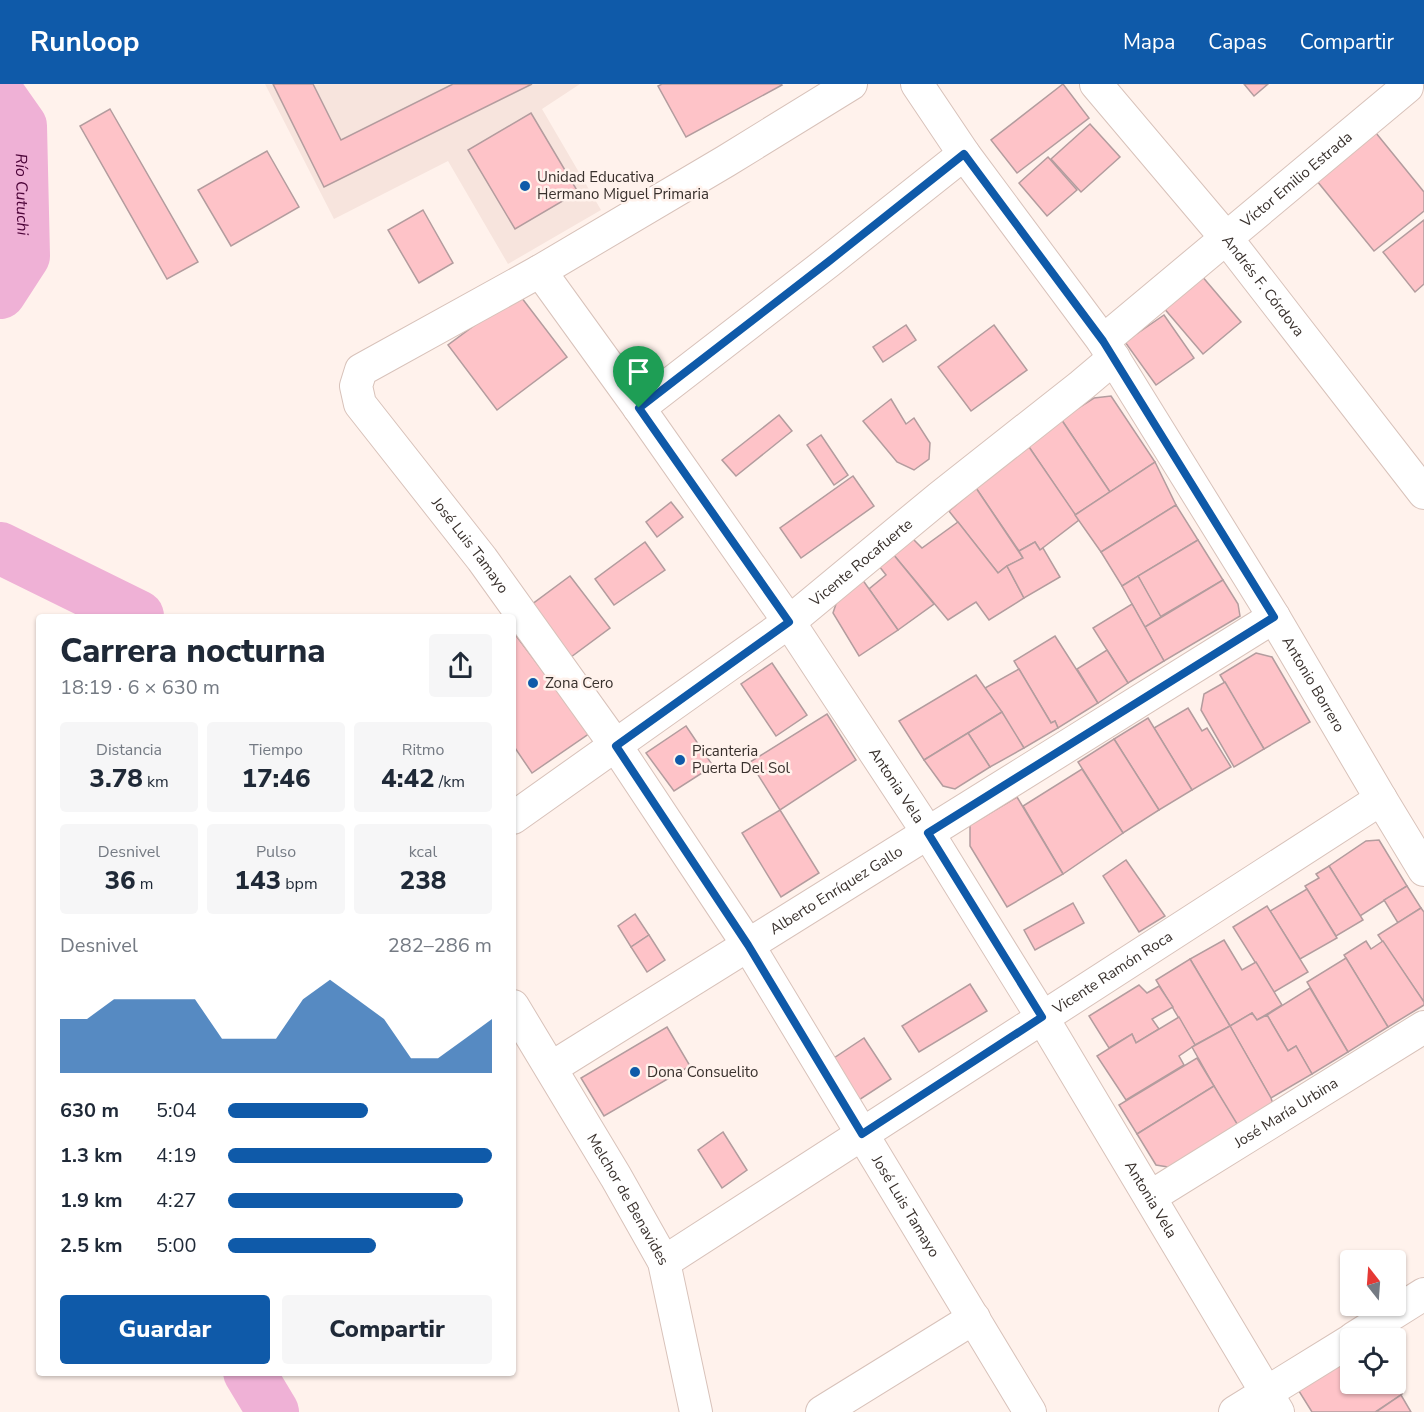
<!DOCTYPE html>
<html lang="es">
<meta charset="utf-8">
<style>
:root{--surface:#fff;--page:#f6f6f7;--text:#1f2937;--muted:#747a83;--accent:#0f5aa9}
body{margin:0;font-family:"Nunito Sans",sans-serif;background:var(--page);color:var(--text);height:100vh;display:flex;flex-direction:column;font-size:22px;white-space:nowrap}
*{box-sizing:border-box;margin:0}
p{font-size:20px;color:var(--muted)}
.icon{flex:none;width:33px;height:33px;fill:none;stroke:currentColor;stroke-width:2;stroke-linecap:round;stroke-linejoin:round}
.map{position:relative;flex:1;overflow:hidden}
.side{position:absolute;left:36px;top:530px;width:480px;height:762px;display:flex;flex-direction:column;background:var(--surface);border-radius:6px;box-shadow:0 2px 4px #0004}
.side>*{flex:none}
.needle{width:39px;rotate:343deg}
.tools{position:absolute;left:1340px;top:1166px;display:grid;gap:12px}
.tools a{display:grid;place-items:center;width:66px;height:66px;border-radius:6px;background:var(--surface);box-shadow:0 2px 4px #0004;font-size:30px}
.pin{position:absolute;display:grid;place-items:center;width:51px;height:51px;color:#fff;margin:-62px -26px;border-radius:50% 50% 50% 0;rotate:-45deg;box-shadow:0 0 6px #0007}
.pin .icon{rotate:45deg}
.round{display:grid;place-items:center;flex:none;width:63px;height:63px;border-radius:6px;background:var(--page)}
.head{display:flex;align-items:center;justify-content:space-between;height:102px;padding:0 24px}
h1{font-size:33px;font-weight:800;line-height:45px}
.stats{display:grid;grid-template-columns:repeat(3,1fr);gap:9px;height:102px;padding:6px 24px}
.stats div{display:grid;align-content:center;border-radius:6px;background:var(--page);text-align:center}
.stats b{font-size:26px;font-weight:800}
.stats small{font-size:16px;font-weight:400}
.stats p{font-size:16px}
.chart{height:168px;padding:12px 24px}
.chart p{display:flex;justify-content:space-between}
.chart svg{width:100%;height:108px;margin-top:6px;fill:var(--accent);opacity:.7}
.action{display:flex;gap:12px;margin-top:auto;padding:12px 24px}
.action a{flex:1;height:69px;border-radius:6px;background:var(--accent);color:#fff;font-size:24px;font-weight:800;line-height:69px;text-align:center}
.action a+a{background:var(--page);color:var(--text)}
ul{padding:0 24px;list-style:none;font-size:20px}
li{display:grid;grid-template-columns:96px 72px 1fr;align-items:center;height:45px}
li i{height:15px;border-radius:8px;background:var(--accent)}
header{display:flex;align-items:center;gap:36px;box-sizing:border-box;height:84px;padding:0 30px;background:var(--accent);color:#fff}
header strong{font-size:28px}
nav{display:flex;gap:33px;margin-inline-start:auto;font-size:21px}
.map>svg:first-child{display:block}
.built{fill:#f7e4dd}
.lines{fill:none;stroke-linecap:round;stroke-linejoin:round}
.river{stroke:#efb1d6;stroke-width:52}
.building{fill:#fec3c8;stroke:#b39c9e;stroke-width:1.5}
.street-casing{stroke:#d8c2ba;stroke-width:34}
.street{stroke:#fff;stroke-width:32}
.route-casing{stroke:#fff;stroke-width:12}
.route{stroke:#0f5aa9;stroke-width:8}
.poi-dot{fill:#0f5aa9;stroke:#fff2ec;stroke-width:2}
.labels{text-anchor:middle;stroke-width:5;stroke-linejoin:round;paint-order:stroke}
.poi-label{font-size:15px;fill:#39312d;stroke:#fff2ec;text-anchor:start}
.street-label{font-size:15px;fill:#39312d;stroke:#fff2ec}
.water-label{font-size:16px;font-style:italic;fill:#4d0439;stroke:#fff2ec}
</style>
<header>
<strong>Runloop</strong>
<nav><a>Mapa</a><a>Capas</a><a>Compartir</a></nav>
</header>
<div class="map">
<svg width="1424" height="1328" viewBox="0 0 1424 1328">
<rect width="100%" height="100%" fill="#fff2ec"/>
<polygon class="built" points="265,0 580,0 542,25 601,126 508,180 448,77 334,135"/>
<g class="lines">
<g class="river">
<path id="s1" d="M 0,12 L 21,42 L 24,172 L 0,209"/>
<polyline points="0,464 138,532"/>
<polyline points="249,1288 273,1328"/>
</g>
</g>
<g class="building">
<polygon points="273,0 313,0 341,56 453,0 532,0 324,103"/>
<polygon points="662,0 781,0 782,1 686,53 658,2"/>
<polygon points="1063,0 1089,34 1017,89 991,56"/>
<polygon points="1244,0 1268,0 1254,12"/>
<polygon points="110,25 198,178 167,195 80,42"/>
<polygon points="531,29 578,108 515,145 468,66"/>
<polygon points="1090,40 1120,73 1081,108 1051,75"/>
<polygon points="1376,49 1424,108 1424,127 1374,167 1317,97"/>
<polygon points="267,67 299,123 231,162 198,106"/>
<polygon points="1048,73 1077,106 1047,132 1019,99"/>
<polygon points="423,126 453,179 419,199 388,146"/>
<polygon points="1424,136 1424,200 1415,208 1383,168"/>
<polygon points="1195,184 1241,238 1203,270 1157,216"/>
<polygon points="518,209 567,273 497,326 448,261"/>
<polygon points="1164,231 1194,274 1156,301 1125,258"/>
<polygon points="906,241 916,256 883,278 873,263"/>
<polygon points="994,241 1027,286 971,327 938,283"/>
<polygon points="1111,312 1155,378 1110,408 1061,335 1094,314"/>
<polygon points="891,315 906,340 914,334 930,359 929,375 914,386 897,378 863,337"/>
<polygon points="779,331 792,347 736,392 722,376"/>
<polygon points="1061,335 1110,408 1075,431 1029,363"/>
<polygon points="821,351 848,391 834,401 807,361"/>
<polygon points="1029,363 1079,436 1040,466 1035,458 1019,467 976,404"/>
<polygon points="1155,378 1176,421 1101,468 1075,431"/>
<polygon points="853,392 874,422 801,474 780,444"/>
<polygon points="976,404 1023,474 1007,482 998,489 949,427"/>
<polygon points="671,418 683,433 657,453 646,438"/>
<polygon points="1176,421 1198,456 1122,502 1101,468"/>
<polygon points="958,438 998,489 1007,482 1024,514 989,536 976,518 948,536 893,470 913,455 922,464"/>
<polygon points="1198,456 1223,496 1160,533 1138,492"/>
<polygon points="645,458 665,486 614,521 595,495"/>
<polygon points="1035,458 1040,466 1043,464 1060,493 1024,514 1007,482 1023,474 1019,467"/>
<polygon points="893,470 934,520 898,546 869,505 886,491 879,482"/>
<polygon points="570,492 610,544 571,573 531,521"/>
<polygon points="1138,492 1161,533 1145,543 1122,502"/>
<polygon points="862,495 898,546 859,572 833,529 838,514"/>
<polygon points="1223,496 1238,520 1240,532 1164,577 1145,543"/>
<polygon points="1132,520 1164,577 1128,599 1093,544"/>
<polygon points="514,549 590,649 532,689 513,661"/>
<polygon points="1055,552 1098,619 1058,644 1055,637 1051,639 1014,577"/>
<polygon points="1107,566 1128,599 1098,619 1077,585"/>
<polygon points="1256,569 1272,573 1310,638 1264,665 1220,591"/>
<polygon points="772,579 807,631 776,652 741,600"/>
<polygon points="1019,585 1051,639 1055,637 1058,644 1024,664 985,604"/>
<polygon points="976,591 1002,628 924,676 899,637"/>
<polygon points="1225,598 1264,665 1234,683 1201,626 1204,610"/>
<polygon points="1188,624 1202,647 1207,644 1231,683 1192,706 1154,644"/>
<polygon points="1002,628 1024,664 990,683 968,649"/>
<polygon points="827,630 856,676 780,726 750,678"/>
<polygon points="1148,634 1192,706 1159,726 1114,655"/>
<polygon points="686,642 713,682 674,707 646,669"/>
<polygon points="968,649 990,683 955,705 943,702 924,676"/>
<polygon points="1114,655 1159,726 1123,749 1078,678"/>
<polygon points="1082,685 1123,749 1063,790 1023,722"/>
<polygon points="1017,713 1063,790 1007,823 970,762 970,741"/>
<polygon points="780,726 819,789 781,813 742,749"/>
<polygon points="1379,756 1407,802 1360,832 1329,782 1366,757"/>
<polygon points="1126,776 1165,832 1139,848 1103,792"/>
<polygon points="1329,782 1363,836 1336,852 1305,802 1319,794 1316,790"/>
<polygon points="1407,802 1421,824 1398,839 1384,816"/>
<polygon points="1307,805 1337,854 1300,875 1270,827"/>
<polygon points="1073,819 1084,839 1035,866 1024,846"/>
<polygon points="1267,822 1308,888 1274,908 1233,843"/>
<polygon points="1421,824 1424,828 1424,918 1378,851"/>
<polygon points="635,830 649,851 631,863 618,842"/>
<polygon points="649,851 665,876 647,888 631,863"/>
<polygon points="1224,856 1242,886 1256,878 1282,921 1257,936 1252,929 1230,942 1190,875"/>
<polygon points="1366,857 1371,865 1383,857 1424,918 1424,921 1388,943 1344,871"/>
<polygon points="1346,874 1388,943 1348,968 1307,898"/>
<polygon points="1190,875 1230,942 1195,961 1156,896"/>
<polygon points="970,900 987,927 919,968 902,942"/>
<polygon points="1139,901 1147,909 1159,902 1173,923 1152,935 1159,945 1136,959 1132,950 1109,964 1089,932"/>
<polygon points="1310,904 1348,968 1312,990 1296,962 1288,967 1267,931"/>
<polygon points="1252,929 1257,936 1267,931 1288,967 1296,962 1312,990 1271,1014 1230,942"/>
<polygon points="1179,933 1195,961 1179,972 1184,981 1126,1016 1097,972 1132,950 1136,959"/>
<polygon points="1230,942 1271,1014 1273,1020 1236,1041 1192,963"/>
<polygon points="667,943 690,982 604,1032 581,994"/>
<polygon points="864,954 891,995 859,1016 831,976"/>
<polygon points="1197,974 1214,1002 1137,1050 1119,1021"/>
<polygon points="1214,1002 1239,1043 1174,1084 1156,1081 1137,1050"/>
<polygon points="723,1048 747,1086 722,1104 698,1066"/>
<polygon points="1350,1260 1350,1299 1395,1299 1395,1281 1404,1295 1402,1310 1375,1328 1312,1328 1292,1296"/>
<polygon points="1401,1311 1411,1328 1376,1328"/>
</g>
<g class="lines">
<g class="street-casing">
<g id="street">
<path id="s2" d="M 851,0 L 726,77 L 540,187 L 361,286 L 356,302 L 360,320 L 482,475 L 616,662 L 748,861 L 1030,1328"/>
<path id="s3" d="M 917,0 L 964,70 L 1103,257 L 1274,533 L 1381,715 L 1424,786"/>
<path id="s4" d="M 1096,0 L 1227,155 L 1424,409"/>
<path id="s5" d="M 540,187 L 639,324 L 789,538 L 928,749 L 1042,933 L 1278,1328"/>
<path id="s6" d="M 1103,257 L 1407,3"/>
<polyline points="639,324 828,178 964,70"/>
<path id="s7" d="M 513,734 L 789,538 L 940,413 L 1082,301 L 1114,274"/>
<path id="s8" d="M 513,922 L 616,1093 L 664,1178 L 696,1328"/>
<path id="s9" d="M 551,984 L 1274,533"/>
<path id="s10" d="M 1150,1113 L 1424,943"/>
<path id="s11" d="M 664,1178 L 1381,715"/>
<polyline points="1354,1254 1424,1210"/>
<polyline points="822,1328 974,1234"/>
<polyline points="1235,1328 1350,1257"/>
</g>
</g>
<use href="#street" class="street"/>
</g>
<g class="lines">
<g class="route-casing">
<polygon id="route" points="964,70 1103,257 1274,533 928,749 1042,933 862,1050 748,861 616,662 789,538 639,324 828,178"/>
</g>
<use href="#route" class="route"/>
</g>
<g class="poi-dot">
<circle cx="525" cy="102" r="6"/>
<circle cx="533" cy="599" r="6"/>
<circle cx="680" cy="676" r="6"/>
<circle cx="635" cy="988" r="6"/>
</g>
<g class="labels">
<g class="poi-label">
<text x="537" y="98">Unidad Educativa<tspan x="537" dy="17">Hermano Miguel Primaria</tspan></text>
<text x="545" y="604">Zona Cero</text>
<text x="692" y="672">Picanteria<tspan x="692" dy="17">Puerta Del Sol</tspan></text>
<text x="647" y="993">Dona Consuelito</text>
</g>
<g class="street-label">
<text dy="5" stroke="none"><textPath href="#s6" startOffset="252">Víctor Emilio Estrada</textPath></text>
<text dy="5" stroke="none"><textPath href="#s4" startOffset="262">Andrés F. Córdova</textPath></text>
<text dy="5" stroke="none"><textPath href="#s2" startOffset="782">José Luis Tamayo</textPath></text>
<text dy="5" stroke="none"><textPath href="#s7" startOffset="432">Vicente Rocafuerte</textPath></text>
<text dy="5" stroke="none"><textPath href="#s3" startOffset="720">Antonio Borrero</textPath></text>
<text dy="5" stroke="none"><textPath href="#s5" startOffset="626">Antonia Vela</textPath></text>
<text dy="5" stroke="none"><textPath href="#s9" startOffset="336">Alberto Enríquez Gallo</textPath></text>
<text dy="5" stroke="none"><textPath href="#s11" startOffset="534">Vicente Ramón Roca</textPath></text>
<text dy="5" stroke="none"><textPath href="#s10" startOffset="160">José María Urbina</textPath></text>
<text dy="5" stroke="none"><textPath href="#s5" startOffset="1112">Antonia Vela</textPath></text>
<text dy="5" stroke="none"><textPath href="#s8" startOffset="225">Melchor de Benavides</textPath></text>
<text dy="5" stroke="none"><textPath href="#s2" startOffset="1574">José Luis Tamayo</textPath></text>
</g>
<g class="water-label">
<text dy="6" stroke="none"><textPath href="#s1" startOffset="105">Río Cutuchi</textPath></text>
</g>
</g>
</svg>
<div class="tools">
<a><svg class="needle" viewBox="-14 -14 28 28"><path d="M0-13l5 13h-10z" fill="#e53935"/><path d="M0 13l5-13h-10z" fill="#747a83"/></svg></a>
<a><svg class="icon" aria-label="locate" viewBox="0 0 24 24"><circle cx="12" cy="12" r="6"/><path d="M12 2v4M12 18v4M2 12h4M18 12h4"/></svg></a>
</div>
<div class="pin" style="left:639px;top:324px;background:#1e9e55"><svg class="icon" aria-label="arrive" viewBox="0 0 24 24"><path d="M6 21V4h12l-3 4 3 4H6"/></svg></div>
<section class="side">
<div class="head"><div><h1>Carrera nocturna</h1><p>18:19 · 6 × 630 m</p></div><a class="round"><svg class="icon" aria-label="share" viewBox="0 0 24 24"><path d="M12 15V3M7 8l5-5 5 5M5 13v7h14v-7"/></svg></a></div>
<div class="stats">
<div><p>Distancia</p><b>3.78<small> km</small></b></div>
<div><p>Tiempo</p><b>17:46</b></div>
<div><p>Ritmo</p><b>4:42<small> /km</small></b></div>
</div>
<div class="stats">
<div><p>Desnivel</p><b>36<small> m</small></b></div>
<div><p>Pulso</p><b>143<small> bpm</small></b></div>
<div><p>kcal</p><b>238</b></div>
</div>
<div class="chart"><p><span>Desnivel</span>282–286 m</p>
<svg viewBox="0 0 160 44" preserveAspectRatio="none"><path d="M0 44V22L10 22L20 14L30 14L40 14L50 14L60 30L70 30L80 30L90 14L100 6L110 14L120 22L130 38L140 38L150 30L160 22V44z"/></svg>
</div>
<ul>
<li><b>630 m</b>5:04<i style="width:53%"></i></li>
<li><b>1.3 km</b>4:19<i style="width:100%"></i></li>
<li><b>1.9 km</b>4:27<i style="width:89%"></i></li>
<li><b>2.5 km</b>5:00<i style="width:56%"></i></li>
</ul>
<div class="action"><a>Guardar</a><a>Compartir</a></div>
</section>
</div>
